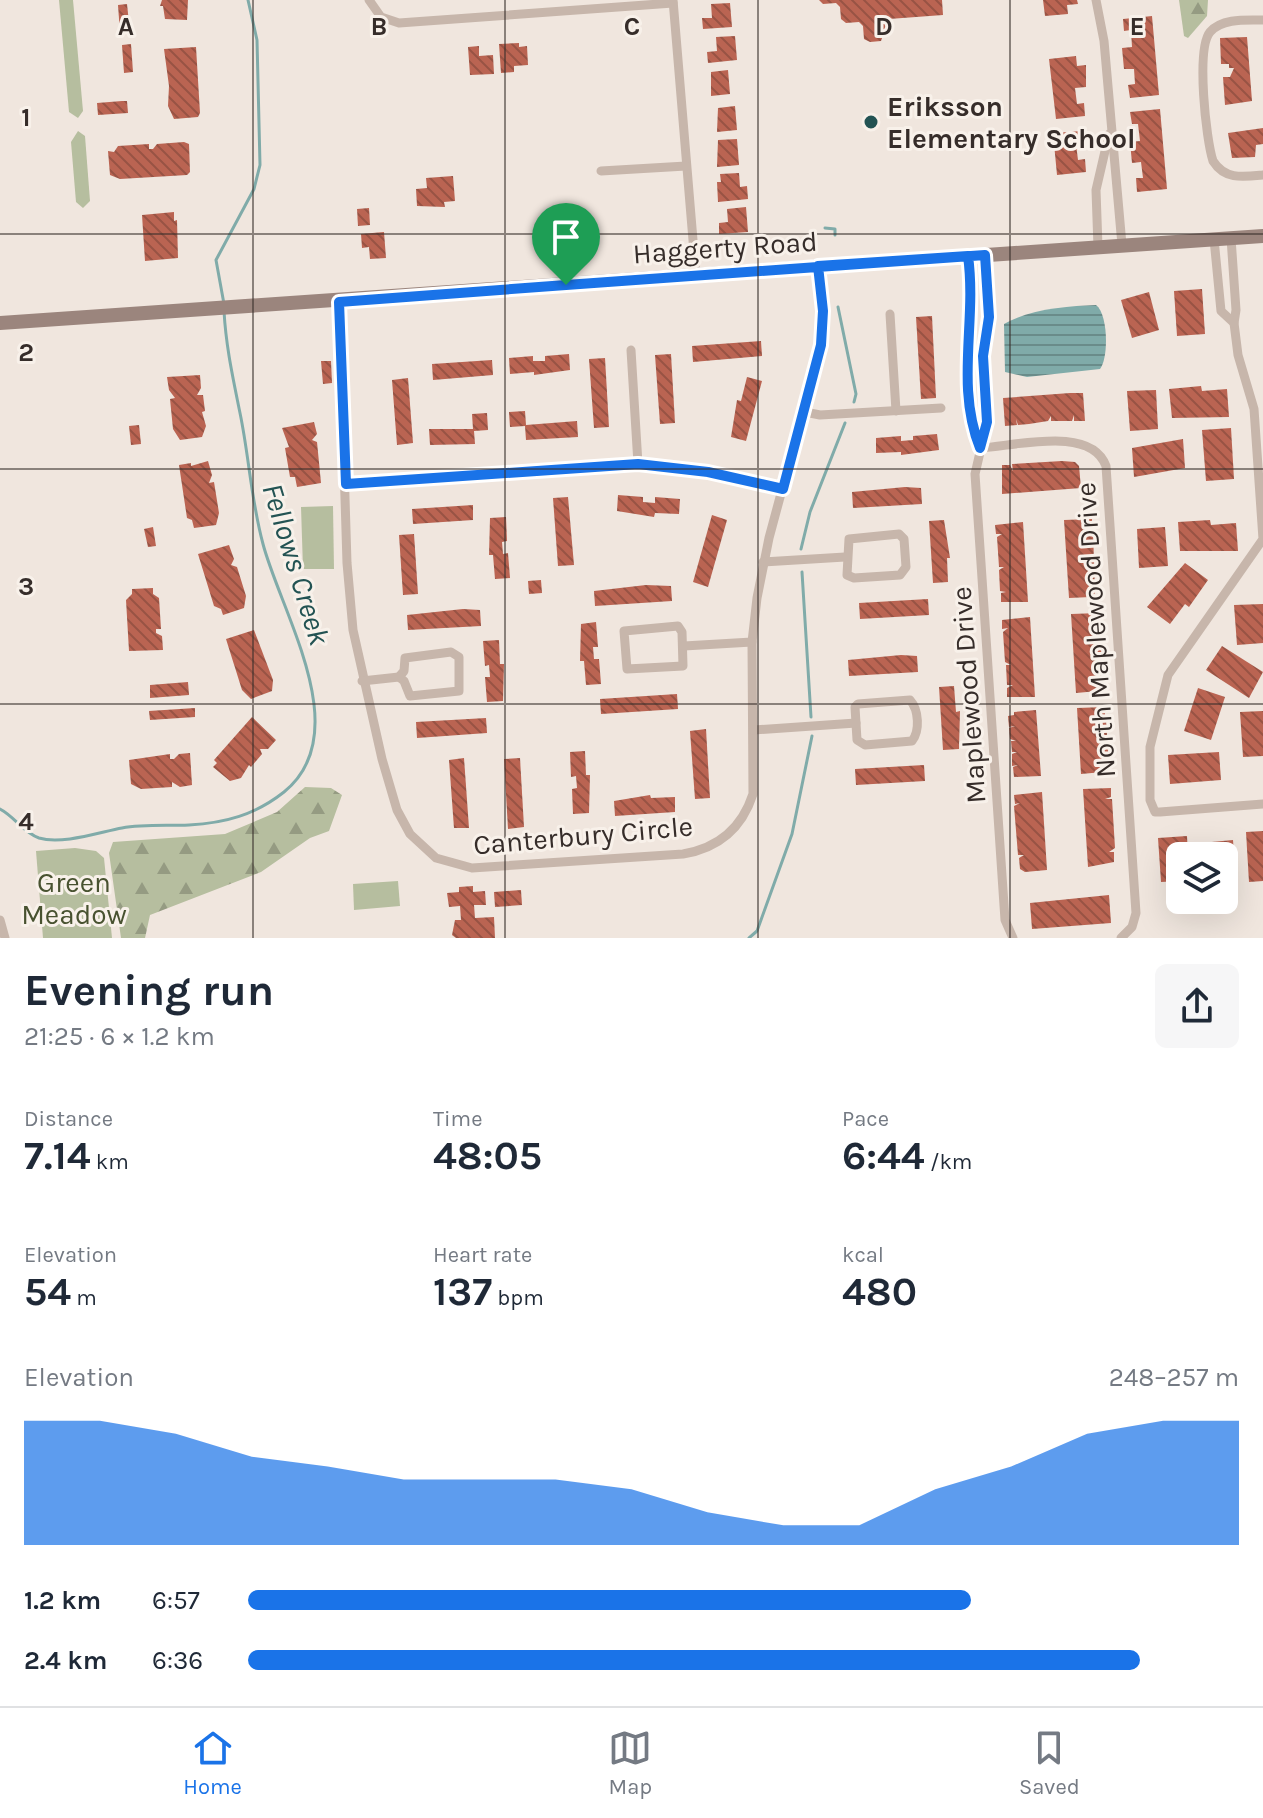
<!DOCTYPE html>
<meta charset="utf-8">
<style>
:root{--surface:#fff;--page:#f6f6f7;--text:#1f2937;--muted:#747a83;--line:#e0e1e3;--accent:#1a73e8}
body{margin:0;font-family:Karla,sans-serif;background:var(--page);color:var(--text);height:100vh;display:flex;flex-direction:column;font-size:30px;white-space:nowrap}
*{box-sizing:border-box;margin:0}
p{font-size:26px;color:var(--muted)}
.icon{flex:none;width:44px;height:44px;fill:none;stroke:currentColor;stroke-width:2;stroke-linecap:round;stroke-linejoin:round}
.map{position:relative;height:938px;overflow:hidden}
.panel{display:flex;flex-direction:column;background:var(--surface);flex:1}
.panel>*{flex:none}
.buttons{position:absolute;left:1166px;top:842px;display:grid;gap:16px}
.buttons a{display:grid;place-items:center;width:72px;height:72px;border-radius:12px;background:var(--surface);box-shadow:0 8px 32px #0002;font-size:40px}
.pin{position:absolute;display:grid;place-items:center;width:68px;height:68px;color:#fff;margin:-82px -34px;border-radius:50% 50% 50% 0;rotate:-45deg;box-shadow:0 0 8px #0007}
.pin .icon{rotate:45deg}
.round{display:grid;place-items:center;flex:none;width:84px;height:84px;border-radius:12px;background:var(--page)}
.summary{display:flex;align-items:center;justify-content:space-between;height:136px;padding:0 24px}
h1{font-size:44px;font-weight:700;line-height:60px}
.stats{display:grid;grid-template-columns:repeat(3,1fr);gap:12px;height:136px;padding:8px 24px}
.stats div{display:grid;align-content:center}
.stats b{font-size:40px;font-weight:700}
.stats small{font-size:22px;font-weight:400}
.stats p{font-size:22px}
.chart{height:224px;padding:16px 24px}
.chart p{display:flex;justify-content:space-between}
.chart svg{width:100%;height:144px;margin-top:8px;fill:var(--accent);opacity:.7}
ul{padding:0 24px;list-style:none;font-size:26px}
li{display:grid;grid-template-columns:128px 96px 1fr;align-items:center;height:60px}
li i{height:20px;border-radius:10px;background:var(--accent)}
.menu{display:flex;justify-content:space-around;align-items:center;height:112px;border-top:2px solid var(--line);background:var(--surface);font-size:22px;color:var(--muted)}
.menu a{display:grid;justify-items:center;gap:4px}
.menu .active{color:var(--accent)}
.map>svg:first-child{display:block}
.green{fill:#b6be9f}
.forest{fill:url(#forest-firs)}
.water{fill:url(#water-rules)}
.lines{fill:none;stroke-linecap:round;stroke-linejoin:round}
.stream{stroke:#80aba9;stroke-width:3}
.building{fill:url(#building-back-hatch)}
.minor{stroke:#c7b6ab;stroke-width:9}
.secondary{stroke:#9b857d;stroke-width:14}
.route-casing{stroke:#fff;stroke-width:16}
.route{stroke:#1a73e8;stroke-width:10}
.grid{fill:none;stroke:#362d2a;stroke-width:2;stroke-opacity:0.55}
.poi-dot{fill:#235353;stroke:#f8f1ea;stroke-width:3}
.labels{text-anchor:middle;stroke-width:6;stroke-linejoin:round;paint-order:stroke}
.poi-label{font-size:28px;font-weight:bold;fill:#362d2a;stroke:#f8f1ea;text-anchor:start}
.street-label{font-size:28px;fill:#362d2a;stroke:#f8f1ea}
.park-label{font-size:28px;fill:#485230;stroke:#f8f1ea}
.water-label{font-size:30px;font-style:italic;fill:#235353;stroke:#f8f1ea}
.grid-label{font-size:26px;text-anchor:middle;font-weight:bold;fill:#362d2a;stroke:#f8f1ea;stroke-width:6;stroke-linejoin:round;paint-order:stroke}
</style>
<div class="map">
<svg width="1263" height="938" viewBox="0 0 1263 938">
<defs>
<pattern id="forest-firs" width="22" height="20" patternUnits="userSpaceOnUse" patternTransform="scale(2)"><rect width="22" height="20" fill="#b6be9f"/><path d="M5 1l3.5 6h-7zM16 11l3.5 6h-7z" fill="#959b82"/></pattern>
<pattern id="water-rules" width="6" height="5" patternUnits="userSpaceOnUse" patternTransform="scale(2)"><rect width="6" height="5" fill="#80aba9"/><path d="M0 2.5h6" fill="none" stroke="#6a8c8a"/></pattern>
<pattern id="building-back-hatch" width="6" height="6" patternUnits="userSpaceOnUse" patternTransform="scale(2)"><rect width="6" height="6" fill="#ba6452"/><path d="M-1 5l2 2M0 0l6 6M5-1l2 2" fill="none" stroke="#985344"/></pattern>
</defs>
<rect width="100%" height="100%" fill="#f0e6de"/>
<g class="green">
<polygon points="59,0 73,0 83,111 78,118 69,112"/>
<polygon points="78,131 85,136 90,201 83,208 76,202 71,142"/>
<polygon points="333,506 334,569 303,569 301,507"/>
<polygon points="75,848 96,851 104,858 112,938 43,938 36,851"/>
<polygon points="398,881 400,906 354,910 353,884"/>
</g>
<g class="forest">
<polygon points="1179,0 1208,0 1207,16 1188,38 1184,36"/>
<polygon points="305,787 331,788 342,795 329,831 310,838 261,872 150,915 145,938 121,938 109,853 113,842 225,834 277,812"/>
</g>
<path class="water" d="M 1096,305 C 1108,314 1109,357 1100,369 L 1027,377 L 1005,372 L 1004,324 C 1030,309 1067,306 1096,305 Z"/>
<g class="lines">
<g class="stream">
<polyline points="825,228 835,229 835,235"/>
<polyline points="224,304 216,260 254,189 260,165 257,40 248,0"/>
<polyline points="838,307 856,394 854,402"/>
<polyline points="801,549 810,512 845,423"/>
<polyline points="802,572 811,717"/>
<path d="M 0,809 C 14,816 24,833 39,838 C 62,845 100,832 122,828 C 143,824 167,826 189,825 C 225,823 255,815 284,792 C 357,733 281,613 263,544 C 251,500 249,456 240,413 C 233,378 226,347 224,311"/>
<polyline points="749,938 757,931 792,834 812,736"/>
</g>
</g>
<g class="building">
<polygon points="162,0 188,0 187,20 165,19 163,6 160,6"/>
<polygon points="819,0 942,0 943,15 889,19 881,41 870,42 864,39 863,26 859,22 846,23 841,19 840,7 836,3 823,4"/>
<polygon points="1043,0 1077,0 1078,4 1067,5 1068,14 1045,16"/>
<polygon points="730,3 732,27 703,29 702,18 712,18 711,4"/>
<polygon points="127,4 130,32 120,33 118,5"/>
<polygon points="1152,16 1159,95 1130,98 1128,85 1135,84 1134,69 1124,69 1122,48 1132,47 1131,30 1124,31 1123,19"/>
<polygon points="735,36 737,60 708,63 707,52 717,51 716,37"/>
<polygon points="1247,37 1252,101 1225,105 1223,77 1230,77 1234,68 1229,68 1229,64 1221,64 1220,38"/>
<polygon points="519,43 519,47 527,46 528,65 514,66 514,72 501,73 499,44"/>
<polygon points="131,44 133,72 124,73 122,45"/>
<polygon points="479,46 479,56 493,55 494,74 470,75 468,47"/>
<polygon points="196,47 200,113 198,117 174,119 168,106 169,86 164,49"/>
<polygon points="1076,56 1077,66 1086,65 1086,87 1075,88 1077,104 1084,103 1085,116 1056,119 1049,59"/>
<polygon points="728,70 730,94 711,96 711,72"/>
<polygon points="122,101 127,101 128,113 98,115 97,103"/>
<polygon points="735,106 737,130 717,132 718,108"/>
<polygon points="1160,109 1167,189 1137,192 1136,178 1143,178 1141,162 1132,163 1130,142 1140,141 1138,124 1132,124 1130,112"/>
<polygon points="1263,128 1263,144 1256,145 1255,157 1232,158 1228,133"/>
<polygon points="1082,131 1083,143 1076,144 1078,160 1085,159 1086,172 1057,175 1053,133"/>
<polygon points="737,139 739,165 717,167 718,140"/>
<polygon points="184,142 189,144 190,172 187,175 120,179 110,175 108,151 114,152 118,146 149,144 149,149 153,149 157,144"/>
<polygon points="739,173 740,187 747,186 748,199 718,202 717,182 721,182 720,174"/>
<polygon points="453,176 455,201 444,202 445,207 417,206 416,189 427,188 426,178"/>
<polygon points="746,207 748,232 719,234 719,223 728,222 727,209"/>
<polygon points="369,208 370,225 358,226 357,209"/>
<polygon points="174,212 174,221 177,220 178,258 145,261 142,215"/>
<polygon points="384,232 386,258 370,259 369,247 362,248 361,234"/>
<polygon points="1202,289 1205,334 1177,336 1174,291"/>
<polygon points="1149,292 1159,330 1132,338 1121,300"/>
<polygon points="932,316 936,398 921,399 916,317"/>
<polygon points="761,341 762,356 693,362 692,346"/>
<polygon points="569,354 570,370 534,375 534,372 510,374 509,358 533,356 533,361 545,361 545,356"/>
<polygon points="671,354 675,423 660,424 655,355"/>
<polygon points="605,358 609,427 594,428 589,359"/>
<polygon points="492,360 493,375 433,380 432,364"/>
<polygon points="321,361 331,361 332,383 323,384"/>
<polygon points="200,375 201,388 197,395 203,395 205,411 202,412 206,426 202,437 180,440 173,429 170,399 175,398 169,390 167,377"/>
<polygon points="747,377 762,381 746,441 731,437 737,400 741,401"/>
<polygon points="408,378 413,443 397,445 392,380"/>
<polygon points="1201,386 1202,391 1227,389 1229,417 1172,418 1169,389"/>
<polygon points="1156,390 1158,429 1130,431 1127,391"/>
<polygon points="1070,393 1083,393 1085,421 1074,421 1074,415 1072,421 1051,421 1051,416 1048,421 1029,424 1018,425 1016,419 1017,425 1005,426 1003,398"/>
<polygon points="525,411 526,425 577,421 578,437 526,440 525,426 510,427 509,412"/>
<polygon points="487,413 488,430 474,431 475,444 430,445 429,429 473,429 472,414"/>
<polygon points="314,422 317,434 312,440 317,442 321,483 297,487 295,477 290,477 285,448 289,447 282,428"/>
<polygon points="139,425 141,444 131,445 129,426"/>
<polygon points="1231,428 1234,479 1206,481 1202,430"/>
<polygon points="937,434 939,450 901,455 901,452 876,453 876,438 901,436 901,441 913,440 913,436"/>
<polygon points="1183,439 1185,468 1134,477 1132,448"/>
<polygon points="208,461 212,475 209,483 214,482 219,513 216,525 194,528 192,520 187,518 179,465 191,463 191,466"/>
<polygon points="1062,461 1075,462 1079,466 1081,488 1002,494 1002,465 1010,465 1013,471 1012,464"/>
<polygon points="905,487 921,488 922,504 853,508 852,492"/>
<polygon points="618,495 643,497 643,502 655,503 655,497 680,499 679,514 655,513 654,517 617,511"/>
<polygon points="568,497 574,565 558,566 553,498"/>
<polygon points="473,505 473,520 413,524 412,509"/>
<polygon points="712,515 727,520 708,587 693,582"/>
<polygon points="506,517 507,541 502,542 503,554 508,553 510,578 495,579 493,555 489,555 490,518"/>
<polygon points="1092,519 1092,528 1087,531 1093,530 1095,593 1091,597 1069,598 1064,520"/>
<polygon points="944,520 950,558 947,558 948,582 933,583 929,521"/>
<polygon points="1210,520 1211,525 1236,523 1238,551 1180,551 1178,522"/>
<polygon points="1023,522 1028,602 1001,602 1001,593 1006,592 1000,591 999,570 1004,567 999,567 997,537 1002,534 996,534 995,525"/>
<polygon points="153,527 156,546 148,547 144,529"/>
<polygon points="1165,527 1168,566 1139,568 1137,529"/>
<polygon points="414,534 418,594 403,595 399,535"/>
<polygon points="229,545 234,559 231,565 237,567 246,596 244,608 223,615 221,609 214,606 198,554"/>
<polygon points="1185,563 1208,580 1189,607 1185,604 1170,624 1147,607"/>
<polygon points="541,580 542,593 529,594 528,581"/>
<polygon points="646,585 671,586 672,601 595,606 594,591"/>
<polygon points="153,588 153,594 159,598 161,629 156,629 156,633 162,636 163,650 129,651 126,600 132,594 132,589"/>
<polygon points="928,599 929,615 860,619 859,603"/>
<polygon points="1263,604 1263,643 1237,645 1234,605"/>
<polygon points="463,609 480,610 481,626 408,630 407,615"/>
<polygon points="1099,613 1099,622 1094,625 1100,624 1103,688 1098,691 1076,693 1071,614"/>
<polygon points="1030,617 1035,697 1007,697 1007,688 1013,685 1007,685 1006,665 1011,665 1005,662 1003,632 1008,628 1002,629 1002,620"/>
<polygon points="596,622 598,647 593,647 594,659 599,659 601,684 586,685 584,661 580,661 581,624"/>
<polygon points="254,630 273,680 272,691 251,699 242,690 226,639"/>
<polygon points="499,640 500,664 504,664 503,701 487,702 485,677 490,677 489,665 485,666 483,641"/>
<polygon points="1222,646 1263,672 1249,698 1206,670"/>
<polygon points="901,655 917,656 918,672 849,676 848,660"/>
<polygon points="188,682 189,695 150,698 150,685"/>
<polygon points="954,686 956,712 960,711 959,749 943,750 939,687"/>
<polygon points="1198,688 1225,697 1211,740 1184,731"/>
<polygon points="677,694 678,709 601,714 600,699"/>
<polygon points="1105,707 1105,716 1099,718 1106,718 1109,768 1103,768 1103,772 1081,774 1077,708"/>
<polygon points="195,708 195,717 150,720 149,711"/>
<polygon points="1036,710 1041,776 1014,777 1013,767 1018,765 1012,766 1012,754 1017,752 1012,752 1011,741 1016,741 1010,739 1009,728 1015,726 1009,727 1008,716 1014,715 1014,712"/>
<polygon points="1263,711 1263,756 1243,757 1240,712"/>
<polygon points="252,717 276,740 268,749 260,749 262,754 251,767 249,765 241,778 230,781 213,767 217,763 214,760"/>
<polygon points="486,718 487,733 417,738 416,722"/>
<polygon points="706,729 710,798 695,799 690,731"/>
<polygon points="585,751 586,775 590,775 589,813 573,814 572,789 577,788 576,776 571,777 570,752"/>
<polygon points="1219,752 1221,780 1170,784 1168,755"/>
<polygon points="190,753 192,785 180,787 172,782 172,787 141,789 131,784 129,760 170,754 170,759 174,759 179,754"/>
<polygon points="464,758 469,828 454,828 449,760"/>
<polygon points="520,758 524,827 508,829 504,759"/>
<polygon points="924,765 925,781 856,785 855,769"/>
<polygon points="1111,788 1111,797 1105,799 1112,799 1115,848 1109,852 1114,852 1114,862 1088,867 1083,789"/>
<polygon points="1042,792 1047,870 1025,872 1020,869 1019,858 1024,855 1018,855 1014,806 1020,803 1015,804 1014,795"/>
<polygon points="650,795 651,798 675,797 675,812 615,816 614,801"/>
<polygon points="1263,831 1263,881 1249,882 1246,832"/>
<polygon points="1187,836 1188,856 1180,856 1180,881 1161,882 1158,838"/>
<polygon points="1233,840 1235,869 1224,870 1224,856 1202,856 1201,843"/>
<polygon points="473,886 473,892 485,891 486,905 474,905 475,918 494,917 495,938 456,938 452,935 455,920 461,920 460,906 449,907 447,893 459,892 459,887"/>
<polygon points="521,890 522,905 495,907 494,892"/>
<polygon points="1109,895 1111,923 1032,929 1030,903"/>
</g>
<g class="lines">
<g class="minor">
<polyline points="369,0 381,17 399,23 673,3"/>
<polyline points="673,0 696,276"/>
<polyline points="1096,0 1104,41 1122,245"/>
<path d="M 1263,20 C 1246,20 1222,18 1210,32 C 1196,49 1206,140 1213,161 C 1225,180 1243,177 1263,175"/>
<polyline points="601,171 686,166"/>
<polyline points="1231,238 1236,310 1234,323 1238,355 1254,409 1263,539 1168,675 1150,747 1150,800 1155,812 1160,812 1263,804"/>
<polyline points="1214,239 1221,311 1234,323"/>
<polyline points="1098,247 1096,190 1109,134"/>
<polyline points="985,255 989,317 983,356 987,422 975,474 1005,920 1013,938"/>
<path d="M 968,256 C 977,321 955,385 980,448"/>
<path d="M 339,302 L 347,563 L 353,630 L 382,759 L 397,810 L 410,834 L 436,858 L 472,868 L 683,854 C 719,848 742,828 753,794 L 752,642 L 757,598 L 769,538 L 821,345 L 823,311 L 818,266"/>
<polyline points="890,314 896,411"/>
<polyline points="631,350 638,464"/>
<polyline points="805,412 820,415 941,408"/>
<path d="M 980,448 C 1016,446 1091,425 1106,466 L 1136,913 L 1132,927 L 1121,938"/>
<polyline points="346,484 638,464 708,472 783,489"/>
<polygon points="899,534 904,539 906,567 900,575 854,578 847,575 849,539"/>
<polyline points="763,562 845,557"/>
<polygon points="678,626 682,632 683,666 627,669 624,631"/>
<polyline points="684,646 752,642"/>
<polygon points="451,652 459,657 459,691 410,696 404,681 399,677 404,671 405,658"/>
<polyline points="362,681 399,677"/>
<path d="M 910,700 C 919,710 920,731 912,741 L 865,745 L 857,740 L 855,707 L 858,704 Z"/>
<polyline points="754,730 856,723"/>
<polyline points="0,920 5,938"/>
</g>
<polyline class="secondary" points="0,323 1263,236"/>
</g>
<g class="lines">
<g class="route-casing">
<path id="route" d="M 566,285 L 339,302 L 346,484 L 638,464 L 708,472 L 783,489 L 821,345 L 823,311 L 818,266 L 968,256 C 977,321 955,385 980,448 L 987,422 L 983,356 L 989,317 L 985,255 L 566,285"/>
</g>
<use href="#route" class="route"/>
</g>
<path class="grid" d="M 253,0 L 253,938M 505,0 L 505,938M 758,0 L 758,938M 1010,0 L 1010,938M 0,234 L 1263,234M 0,469 L 1263,469M 0,704 L 1263,704"/>
<circle class="poi-dot" cx="871" cy="122" r="8"/>
<g class="labels">
<g class="poi-label">
<text x="887" y="116">Eriksson<tspan x="887" dy="32">Elementary School</tspan></text>
</g>
<g class="street-label">
<text transform="translate(725 247) rotate(-4)" y="10">Haggerty Road</text>
<text transform="translate(1095 630) rotate(-94)" y="10">North Maplewood Drive</text>
<text transform="translate(968 695) rotate(-94)" y="10">Maplewood Drive</text>
<text transform="translate(583 835) rotate(-5)" y="10">Canterbury Circle</text>
</g>
<g class="park-label">
<text x="74" y="892">Green<tspan x="74" dy="32">Meadow</tspan></text>
</g>
<g class="water-label">
<text transform="translate(296 564) rotate(73)" y="10">Fellows Creek</text>
</g>
</g>
<g class="grid-label">
<text x="126" y="35">A</text>
<text x="379" y="35">B</text>
<text x="632" y="35">C</text>
<text x="884" y="35">D</text>
<text x="1137" y="35">E</text>
<text x="26" y="126">1</text>
<text x="26" y="361">2</text>
<text x="26" y="595">3</text>
<text x="26" y="830">4</text>
</g>
</svg>
<div class="buttons">
<a><svg class="icon" aria-label="layers" viewBox="0 0 24 24"><path d="M12 4l9 5-9 5-9-5zM3 14l9 5 9-5"/></svg></a>
</div>
<div class="pin" style="left:566px;top:285px;background:#1e9e55"><svg class="icon" aria-label="arrive" viewBox="0 0 24 24"><path d="M6 21V4h12l-3 4 3 4H6"/></svg></div>
</div>
<section class="panel">
<div class="summary"><div><h1>Evening run</h1><p>21:25 · 6 × 1.2 km</p></div><a class="round"><svg class="icon" aria-label="share" viewBox="0 0 24 24"><path d="M12 15V3M7 8l5-5 5 5M5 13v7h14v-7"/></svg></a></div>
<div class="stats">
<div><p>Distance</p><b>7.14<small> km</small></b></div>
<div><p>Time</p><b>48:05</b></div>
<div><p>Pace</p><b>6:44<small> /km</small></b></div>
</div>
<div class="stats">
<div><p>Elevation</p><b>54<small> m</small></b></div>
<div><p>Heart rate</p><b>137<small> bpm</small></b></div>
<div><p>kcal</p><b>480</b></div>
</div>
<div class="chart"><p><span>Elevation</span>248–257 m</p>
<svg viewBox="0 0 160 44" preserveAspectRatio="none"><path d="M0 44V6L10 6L20 10L30 17L40 20L50 24L60 24L70 24L80 27L90 34L100 38L110 38L120 27L130 20L140 10L150 6L160 6V44z"/></svg>
</div>
<ul>
<li><b>1.2 km</b>6:57<i style="width:73%"></i></li>
<li><b>2.4 km</b>6:36<i style="width:90%"></i></li>
</ul>
</section>
<nav class="menu">
<a class="active"><svg class="icon" aria-label="home" viewBox="0 0 24 24"><path d="M3 11l9-7 9 7M6 9v11h12V9"/></svg>Home</a>
<a><svg class="icon" aria-label="map" viewBox="0 0 24 24"><path d="M3 6l6-2 6 2 6-2v14l-6 2-6-2-6 2zM9 4v14M15 6v14"/></svg>Map</a>
<a><svg class="icon" aria-label="saved" viewBox="0 0 24 24"><path d="M7 4h10v16l-5-4-5 4z"/></svg>Saved</a>
</nav>
